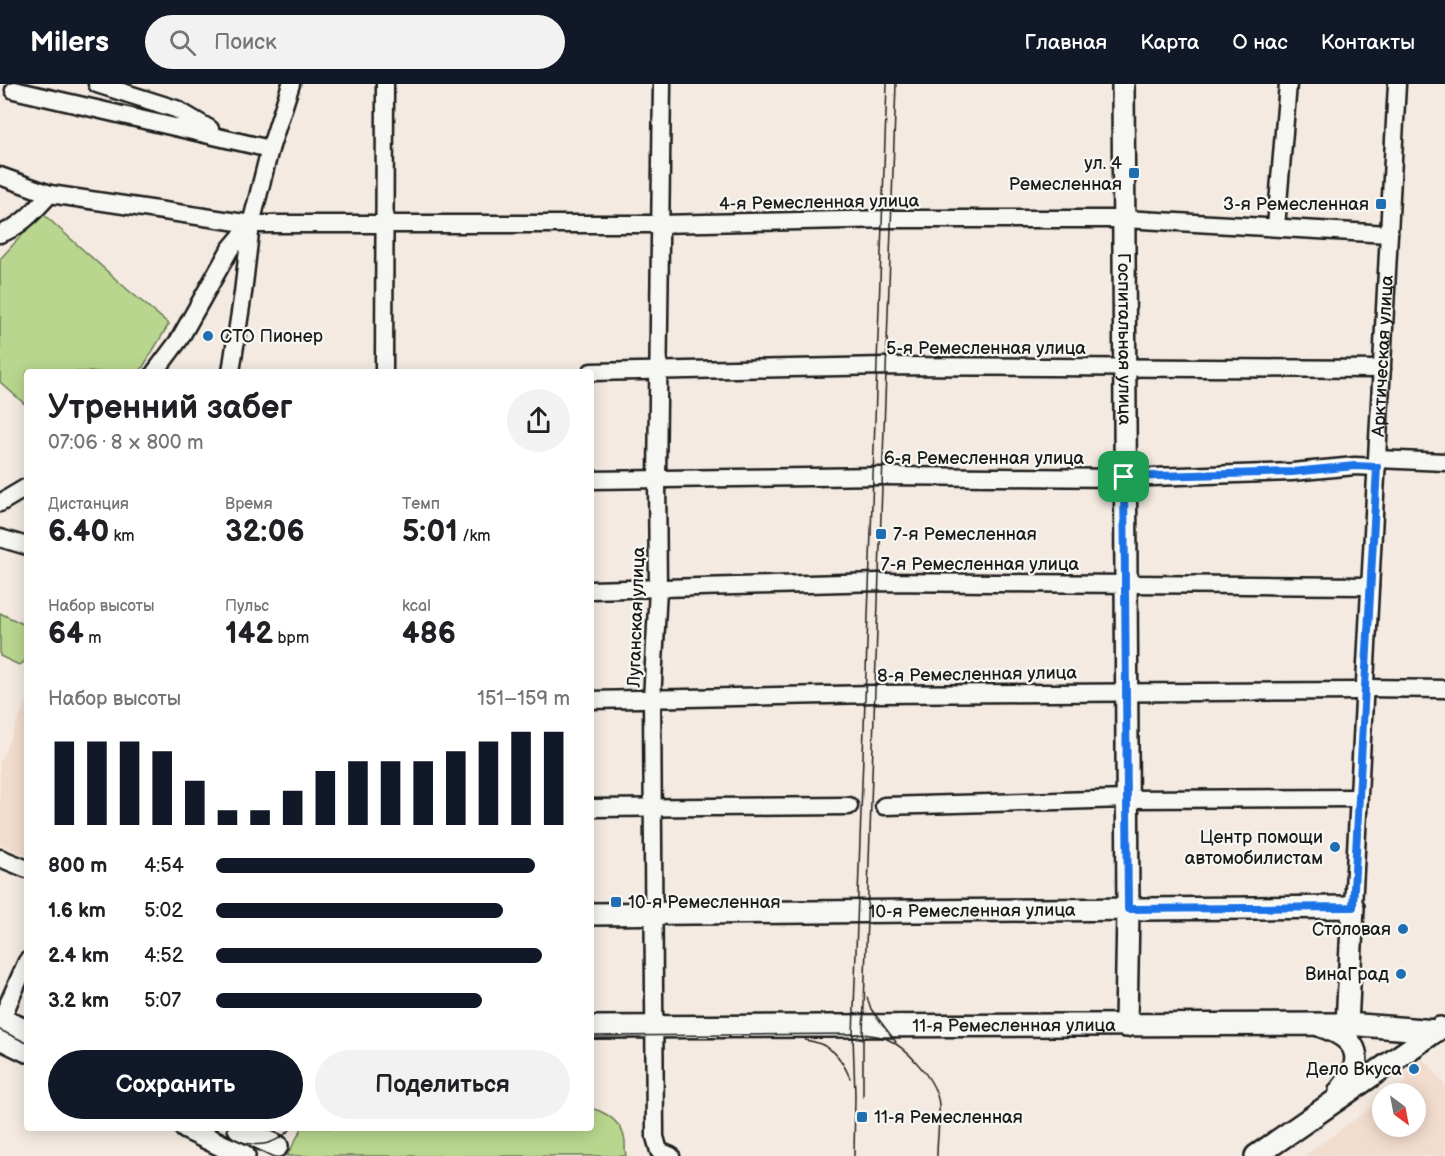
<!DOCTYPE html>
<html lang="ru">
<meta charset="utf-8">
<style>
:root{--surface:#fff;--page:#f2f2f2;--text:#202124;--muted:#757577;--accent:#111827}
body{margin:0;font-family:"Balsamiq Sans",sans-serif;background:var(--page);color:var(--text);height:100vh;display:flex;flex-direction:column;font-size:22px;white-space:nowrap}
*{box-sizing:border-box;margin:0}
p{font-size:20px;color:var(--muted)}
.icon{flex:none;width:33px;height:33px;fill:none;stroke:currentColor;stroke-width:2;stroke-linecap:round;stroke-linejoin:round}
.map{position:relative;flex:1;overflow:hidden}
.details{position:absolute;left:24px;top:285px;width:570px;height:762px;display:flex;flex-direction:column;background:var(--surface);border-radius:6px;box-shadow:0 3px 15px #0003}
.details>*{flex:none}
.needle{width:39px;rotate:148deg}
.controls{position:absolute;left:1372px;top:999px;display:grid;gap:12px}
.controls a{display:grid;place-items:center;width:54px;height:54px;border-radius:50%;background:var(--surface);box-shadow:0 3px 15px #0003;font-size:30px}
.pin{position:absolute;display:grid;place-items:center;width:51px;height:51px;color:#fff;margin:-26px;border-radius:12px;box-shadow:0 3px 9px #0006}
.round{display:grid;place-items:center;flex:none;width:63px;height:63px;border-radius:32px;background:var(--page)}
.headline{display:flex;align-items:center;justify-content:space-between;height:102px;padding:0 24px}
h1{font-size:33px;font-weight:700;line-height:45px}
.figures{display:grid;grid-template-columns:repeat(3,1fr);gap:9px;height:102px;padding:6px 24px}
.figures div{display:grid;align-content:center}
.figures b{font-size:30px;font-weight:700}
.figures small{font-size:16px;font-weight:400}
.figures p{font-size:16px}
.chart{height:168px;padding:12px 24px}
.chart p{display:flex;justify-content:space-between}
.chart svg{width:100%;height:108px;margin-top:6px;stroke:var(--accent);stroke-width:6}
.primary-button{display:flex;gap:12px;margin-top:auto;padding:12px 24px}
.primary-button a{flex:1;height:69px;border-radius:36px;background:var(--accent);color:#fff;font-size:24px;font-weight:700;line-height:69px;text-align:center}
.primary-button a+a{background:var(--page);color:var(--text)}
ul{padding:0 24px;list-style:none;font-size:20px}
li{display:grid;grid-template-columns:96px 72px 1fr;align-items:center;height:45px}
li i{height:15px;border-radius:8px;background:var(--accent)}
header{display:flex;align-items:center;gap:36px;box-sizing:border-box;height:84px;padding:0 30px;background:var(--accent);color:#fff}
header strong{font-size:28px}
nav{display:flex;gap:33px;margin-inline-start:auto;font-size:21px}
.search{width:420px;height:54px;background:var(--page);display:flex;align-items:center;gap:15px;box-sizing:border-box;padding:0 21px;border-radius:33px;color:var(--muted);font-size:22px}
.map>svg:first-child{display:block}
.built{fill:#f2dccd}
.green{fill:#b8d68e;stroke:#6a7955;stroke-width:1.5}
.lines{fill:none;stroke-linecap:round;stroke-linejoin:round}
.minor-casing{stroke:#1c1c1c;stroke-width:21}
.major-casing{stroke:#1c1c1c;stroke-width:26}
.minor{stroke:#f6f6f2;stroke-width:16}
.major{stroke:#f6f6f2;stroke-width:21}
.tram{stroke:#1c1c1c;stroke-width:1.5}
.route-casing{stroke:#fff;stroke-width:12}
.route{stroke:#1a73e8;stroke-width:8}
.poi-dot{fill:#1f6fb2;stroke:#f6f6f2;stroke-width:2}
.labels{text-anchor:middle;stroke-width:4.5;stroke-linejoin:round;paint-order:stroke}
.poi-label{font-size:18px;fill:#1c1c1c;stroke:#f6f6f2;text-anchor:end}
.street-label{font-size:18px;fill:#1c1c1c;stroke:#f6f6f2}
</style>
<header>
<strong>Milers</strong>
<div class="search"><svg class="icon" aria-label="search" viewBox="0 0 24 24"><circle cx="10" cy="10" r="6"/><path d="M15 15l6 6"/></svg>Поиск</div>
<nav><a>Главная</a><a>Карта</a><a>О нас</a><a>Контакты</a></nav>
</header>
<div class="map">
<svg width="1445" height="1072" viewBox="0 0 1445 1072">
<rect width="100%" height="100%" fill="#f4eae1"/>
<filter id="ink" filterUnits="userSpaceOnUse"><feTurbulence type="fractalNoise" baseFrequency=".0167" numOctaves="2"/><feDisplacementMap in="SourceGraphic" scale="12" xChannelSelector="R" yChannelSelector="G"/><feConvolveMatrix kernelMatrix="1 2 1 2 8 2 1 2 1" color-interpolation-filters="sRGB"/></filter>
<g filter="url(#ink)">
<g class="built">
<polygon points="27,617 27,772 0,760 0,677"/>
<polygon points="1423,975 1425,979 1428,978 1445,1002 1445,1072 1304,1072 1383,1015 1383,1042 1416,1042 1416,1010 1391,1009 1407,997 1402,990"/>
</g>
<g class="green">
<polygon points="42,129 128,206 169,240 140,288 27,288 27,322 0,298 0,175"/>
<polygon points="0,529 27,542 27,572 23,579 19,581 0,572"/>
<path d="M 591,1024 C 608,1029 622,1038 625,1057 C 625,1062 625,1067 626,1072 L 287,1072 L 302,1044 L 591,1044 Z"/>
</g>
<g class="lines">
<g class="minor-casing">
<g id="minor">
<polyline points="97,0 176,25 210,45"/>
<polyline points="662,0 657,395 658,505 652,616 655,1053 659,1067 671,1072"/>
<polyline points="14,6 270,65"/>
<polyline points="0,92 50,110 251,140 660,140 892,135 1124,135 1389,150"/>
<polyline points="1276,143 1288,0"/>
<path d="M 0,150 C 21,143 36,125 50,110"/>
<polyline points="155,288 179,256 230,165 251,140"/>
<polyline points="231,288 243,209 251,140 270,65 291,0"/>
<polyline points="384,288 385,0"/>
<polyline points="591,288 886,282 1382,285"/>
<polyline points="1377,375 1445,378"/>
<polyline points="591,396 883,392 1124,394 1292,388 1355,382 1377,383"/>
<polyline points="0,419 27,403"/>
<polyline points="0,454 27,462"/>
<polyline points="591,506 879,498 1370,502"/>
<polyline points="1364,604 1445,605"/>
<polyline points="591,616 875,610 1364,607"/>
<polyline points="884,722 1126,715 1358,714"/>
<polyline points="591,724 849,722"/>
<polyline points="0,774 27,785"/>
<path id="s1" d="M 1353,823 L 1397,0"/>
<polyline points="1,936 27,877"/>
</g>
</g>
<g class="major-casing">
<g id="major">
<path id="s2" d="M 1123,0 L 1128,825 L 1126,942"/>
<path id="s3" d="M 591,830 L 1353,823 L 1347,940"/>
<polyline points="0,935 27,947"/>
<path d="M 1321,942 C 1360,955 1366,976 1340,1007"/>
<path id="s4" d="M 591,943 L 1347,940 L 1436,947"/>
<polyline points="0,954 27,967"/>
<polyline points="186,1044 244,1072"/>
<polyline points="239,1044 277,1062"/>
<polyline points="1256,1072 1440,944"/>
</g>
</g>
<use href="#minor" class="minor"/>
<use href="#major" class="major"/>
<g class="tram">
<polyline points="867,913 871,925 896,958"/>
<polyline points="0,946 27,959"/>
<path d="M 591,952 L 863,950 C 870,951 878,952 885,954 C 907,963 937,997 939,1021 C 940,1037 937,1055 937,1072"/>
<path d="M 805,956 C 831,960 840,971 850,994"/>
<polyline points="863,1013 863,950 896,0"/>
<path d="M 211,1044 C 241,1059 264,1072 292,1044"/>
<polyline points="854,1072 855,1011 853,952 887,0"/>
</g>
</g>
</g>
<g class="lines" filter="url(#ink)">
<g class="route-casing">
<polygon id="route" points="1355,382 1377,383 1353,823 1128,825 1124,393 1292,388"/>
</g>
<use href="#route" class="route"/>
</g>
<g class="poi-dot">
<rect x="1128" y="83" width="12" height="12" rx="3"/>
<rect x="1375" y="114" width="12" height="12" rx="3"/>
<circle cx="208" cy="252" r="6"/>
<rect x="875" y="444" width="12" height="12" rx="3"/>
<circle cx="1335" cy="763" r="6"/>
<rect x="610" y="812" width="12" height="12" rx="3"/>
<circle cx="1403" cy="845" r="6"/>
<circle cx="1401" cy="890" r="6"/>
<circle cx="1414" cy="985" r="6"/>
<rect x="856" y="1027" width="12" height="12" rx="3"/>
</g>
<g class="labels">
<g class="poi-label">
<text x="1122" y="85">ул. 4<tspan x="1122" dy="21">Ремесленная</tspan></text>
<text x="1369" y="126">3-я Ремесленная</text>
<text x="220" y="258" text-anchor="start">СТО Пионер</text>
<text x="893" y="456" text-anchor="start">7-я Ремесленная</text>
<text x="1323" y="759">Центр помощи<tspan x="1323" dy="21">автомобилистам</tspan></text>
<text x="628" y="824" text-anchor="start">10-я Ремесленная</text>
<text x="1391" y="851">Столовая</text>
<text x="1389" y="896">ВинаГрад</text>
<text x="1402" y="991">Дело Вкуса</text>
<text x="874" y="1039" text-anchor="start">11-я Ремесленная</text>
</g>
<g class="street-label">
<text transform="translate(819 118) rotate(-1)" y="6">4-я Ремесленная улица</text>
<text dy="6" stroke="none"><textPath href="#s2" startOffset="255">Госпитальная улица</textPath></text>
<text x="986" y="270">5-я Ремесленная улица</text>
<text dy="6" stroke="none"><textPath href="#s1" startOffset="552">Арктическая улица</textPath></text>
<text x="984" y="380">6-я Ремесленная улица</text>
<text x="980" y="486">7-я Ремесленная улица</text>
<text transform="translate(636 533) rotate(-88)" y="6">Луганская улица</text>
<text transform="translate(977 590) rotate(-1)" y="6">8-я Ремесленная улица</text>
<text dy="6" stroke="none"><textPath href="#s3" startOffset="381">10-я Ремесленная улица</textPath></text>
<text dy="6" stroke="none"><textPath href="#s4" startOffset="423">11-я Ремесленная улица</textPath></text>
</g>
</g>
</svg>
<div class="controls">
<a><svg class="needle" viewBox="-14 -14 28 28"><path d="M0-13l5 13h-10z" fill="#e53935"/><path d="M0 13l5-13h-10z" fill="#757577"/></svg></a>
</div>
<div class="pin" style="left:1124px;top:393px;background:#1e9e55"><svg class="icon" aria-label="arrive" viewBox="0 0 24 24"><path d="M6 21V4h12l-3 4 3 4H6"/></svg></div>
<section class="details">
<div class="headline"><div><h1>Утренний забег</h1><p>07:06 · 8 × 800 m</p></div><a class="round"><svg class="icon" aria-label="share" viewBox="0 0 24 24"><path d="M12 15V3M7 8l5-5 5 5M5 13v7h14v-7"/></svg></a></div>
<div class="figures">
<div><p>Дистанция</p><b>6.40<small> km</small></b></div>
<div><p>Время</p><b>32:06</b></div>
<div><p>Темп</p><b>5:01<small> /km</small></b></div>
</div>
<div class="figures">
<div><p>Набор высоты</p><b>64<small> m</small></b></div>
<div><p>Пульс</p><b>142<small> bpm</small></b></div>
<div><p>kcal</p><b>486</b></div>
</div>
<div class="chart"><p><span>Набор высоты</span>151–159 m</p>
<svg viewBox="0 0 160 44" preserveAspectRatio="none"><path d="M5 44V10M15 44V10M25 44V10M35 44V14M45 44V26M55 44V38M65 44V38M75 44V30M85 44V22M95 44V18M105 44V18M115 44V18M125 44V14M135 44V10M145 44V6M155 44V6"/></svg>
</div>
<ul>
<li><b>800 m</b>4:54<i style="width:90%"></i></li>
<li><b>1.6 km</b>5:02<i style="width:81%"></i></li>
<li><b>2.4 km</b>4:52<i style="width:92%"></i></li>
<li><b>3.2 km</b>5:07<i style="width:75%"></i></li>
</ul>
<div class="primary-button"><a>Сохранить</a><a>Поделиться</a></div>
</section>
</div>
